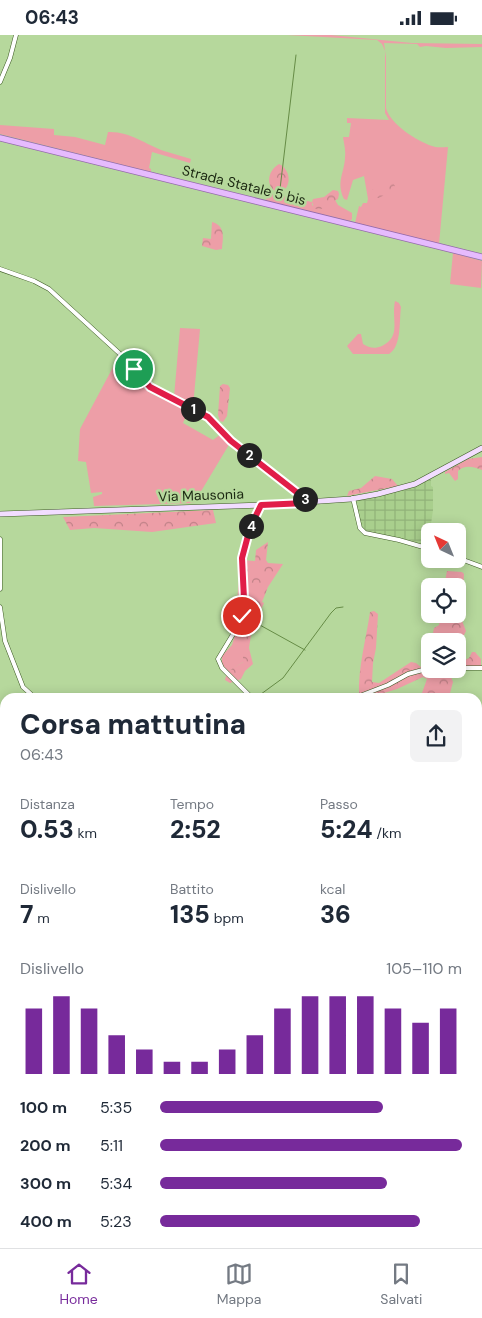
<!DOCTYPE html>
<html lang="it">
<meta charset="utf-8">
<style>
:root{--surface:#fff;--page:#f2f2f3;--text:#1f2937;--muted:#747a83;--line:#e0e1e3;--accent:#772a9b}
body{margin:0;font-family:"DM Sans",sans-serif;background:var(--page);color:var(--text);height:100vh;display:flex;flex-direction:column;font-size:19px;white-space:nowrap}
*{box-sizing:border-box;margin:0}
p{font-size:16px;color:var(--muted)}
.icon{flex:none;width:28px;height:28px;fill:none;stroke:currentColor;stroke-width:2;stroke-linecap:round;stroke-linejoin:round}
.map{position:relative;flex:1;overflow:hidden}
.panel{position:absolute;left:0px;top:658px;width:482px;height:556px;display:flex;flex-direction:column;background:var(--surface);border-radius:15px 15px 0 0;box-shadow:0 2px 12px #0003}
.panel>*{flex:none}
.needle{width:32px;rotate:317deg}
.controls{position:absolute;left:421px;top:488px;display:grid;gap:10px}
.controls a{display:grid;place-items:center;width:45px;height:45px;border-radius:8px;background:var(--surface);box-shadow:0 2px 12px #0003;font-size:25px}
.pin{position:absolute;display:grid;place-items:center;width:42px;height:42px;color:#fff;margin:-21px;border:2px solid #fff;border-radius:50%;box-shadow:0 1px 5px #0007}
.km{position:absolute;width:25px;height:25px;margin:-12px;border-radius:50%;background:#222;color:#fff;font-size:14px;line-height:25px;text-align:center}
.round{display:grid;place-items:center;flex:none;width:52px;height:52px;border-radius:8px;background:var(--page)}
.overview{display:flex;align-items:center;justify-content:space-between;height:85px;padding:0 20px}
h1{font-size:28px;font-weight:800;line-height:38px}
.figures{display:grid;grid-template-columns:repeat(3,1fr);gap:8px;height:85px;padding:5px 20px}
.figures div{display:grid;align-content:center}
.figures b{font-size:25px;font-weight:800}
.figures small{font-size:14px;font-weight:400}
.figures p{font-size:14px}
.chart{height:140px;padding:10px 20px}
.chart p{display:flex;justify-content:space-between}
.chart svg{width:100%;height:90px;margin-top:5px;stroke:var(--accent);stroke-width:6}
ul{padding:0 20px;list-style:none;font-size:16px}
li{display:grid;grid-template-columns:80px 60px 1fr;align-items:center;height:38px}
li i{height:12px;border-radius:6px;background:var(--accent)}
.status{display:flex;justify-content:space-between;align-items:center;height:35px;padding:0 25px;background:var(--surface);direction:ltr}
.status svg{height:14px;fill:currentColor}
.menu{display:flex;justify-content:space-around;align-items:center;height:70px;border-top:1px solid var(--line);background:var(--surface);font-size:14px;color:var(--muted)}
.menu a{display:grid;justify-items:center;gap:2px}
.menu .on{color:var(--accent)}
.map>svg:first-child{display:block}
.industrial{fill:url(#industrial-grid)}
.green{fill:#ed9ea7}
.forest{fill:url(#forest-crowns)}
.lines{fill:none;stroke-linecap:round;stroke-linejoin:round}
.stream{stroke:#668c46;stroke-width:1}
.minor-casing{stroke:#3d5a24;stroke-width:5}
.secondary-casing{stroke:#3d5a24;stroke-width:6}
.primary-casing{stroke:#946aab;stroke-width:7}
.minor{stroke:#fff;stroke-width:4}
.secondary{stroke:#f2ddff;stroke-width:5}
.primary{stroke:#e6bbfe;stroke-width:5.5}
.route-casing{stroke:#fff;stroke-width:10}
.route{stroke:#e11d48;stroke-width:6}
.labels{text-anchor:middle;stroke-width:5;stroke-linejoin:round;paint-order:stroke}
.street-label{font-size:14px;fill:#1c2912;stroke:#b6d89c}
</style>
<div class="status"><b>06:43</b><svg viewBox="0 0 49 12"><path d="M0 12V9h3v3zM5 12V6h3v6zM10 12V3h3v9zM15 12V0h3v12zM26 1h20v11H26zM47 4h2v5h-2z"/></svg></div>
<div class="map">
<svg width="482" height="1213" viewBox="0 0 482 1213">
<defs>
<pattern id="industrial-grid" width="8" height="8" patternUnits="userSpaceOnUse" patternTransform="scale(1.25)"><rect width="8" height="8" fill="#a9cf8d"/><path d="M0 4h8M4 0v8" fill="none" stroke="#91b279"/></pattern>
<pattern id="forest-crowns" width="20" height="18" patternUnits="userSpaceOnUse" patternTransform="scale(1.25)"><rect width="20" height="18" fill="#ed9ea7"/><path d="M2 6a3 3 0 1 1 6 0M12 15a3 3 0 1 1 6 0" fill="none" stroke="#bf8187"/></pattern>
</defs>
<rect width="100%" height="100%" fill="#b6d89c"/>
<polygon class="industrial" points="431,444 431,451 433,452 433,475 428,510 405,504 403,506 370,499 362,495 354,466 405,455"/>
<g class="green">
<path d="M 287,0 L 331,0 L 412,8 L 482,9 L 482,12 L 446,13 L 426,11 L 420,12 L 417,9 L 384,8 L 386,23 L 386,73 C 390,89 417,106 432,111 C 436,113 443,112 448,112 L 439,209 L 355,188 L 359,171 L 361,172 L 363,168 L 367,168 L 368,164 L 364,141 L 353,145 L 347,165 L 344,164 C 336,147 344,139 345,123 C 346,116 344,109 343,102 L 349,102 L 351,88 L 347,88 L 347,83 L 389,85 L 385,78 L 385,16 L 382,9 L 377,5 Z"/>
<path d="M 0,90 L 54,94 L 54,100 L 75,102 L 105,110 L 108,97 C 129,96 145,109 164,116 C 173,119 182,121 191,124 L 190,128 L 152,117 L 149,133 L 151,134 L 151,137 L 0,99 Z"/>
<polygon points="267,158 312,167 312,170 319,175 328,168 335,165 338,170 352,178 352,184 350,186 266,166"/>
<polygon points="453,218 482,226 481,253 450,249"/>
<path d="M 395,266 L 399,268 L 401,272 C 399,286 402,311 389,319 L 353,319 L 347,311 L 358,299 L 361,299 L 363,309 C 369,313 375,314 382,311 C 402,301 391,285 395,266 Z"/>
<polygon points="180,293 200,294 193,372 184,368 184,364 180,363 178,365 174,362"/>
<polygon points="119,321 147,352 150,358 188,376 183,388 213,405 221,399 230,408 194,468 94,471 93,462 102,459 102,457 91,458 86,427 78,426 80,394"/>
<polygon points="255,587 250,598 248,598 243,627 228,637 222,632 222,621 232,610 235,600"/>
</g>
<g class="forest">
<path d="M 279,129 C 292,135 292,155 278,158 C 265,152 267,136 279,129 Z"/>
<polygon points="388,143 390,143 395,151 395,154 379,163 370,163 368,160 369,157"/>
<path d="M 333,155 L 338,156 L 339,159 L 338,164 C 334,166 322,174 319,175 L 314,173 L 312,167 L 313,164 L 324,162 Z"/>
<path d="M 212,187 C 226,191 223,203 222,214 L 216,215 L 202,211 L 203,203 L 211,204 Z"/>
<polygon points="223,349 228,350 230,353 227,381 223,387 220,386 218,380 220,351"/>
<path d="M 482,422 L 482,435 C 474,432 465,429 458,436 L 458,444 L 455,446 L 449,438 L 445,439 L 445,437 L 468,424 Z"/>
<polygon points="375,441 392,444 398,451 347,461 349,456 361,453"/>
<polygon points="213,475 216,488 152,497 94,493 70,495 63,482"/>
<polygon points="268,507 266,525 268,528 283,529 268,552 262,567 264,568 255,587 242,591 231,591 236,576 241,525 255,526 256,515"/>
<polygon points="447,536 462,537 464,539 461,583 466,596 461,606 462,623 465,625 469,623 472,617 475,617 481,624 481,633 458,632 458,606 434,606 433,598 434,593 439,590 440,579 458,579 458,551 444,551"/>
<path d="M 374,576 L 378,579 L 376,613 L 373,628 L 372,647 L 379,648 L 411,627 L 416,628 L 422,633 L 359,660 C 358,632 366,605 370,577 Z"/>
<path d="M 248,598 L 251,600 L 249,613 L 253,629 L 245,636 L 241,644 L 230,648 L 225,645 C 228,633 235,633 243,627 L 243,608 Z"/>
<path d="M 433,634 L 448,634 L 453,647 L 449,662 L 423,662 L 422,658 L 427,644 L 423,642 L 397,654 L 381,659 L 378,662 L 359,662 C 377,654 409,633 428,637 Z"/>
<polygon points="482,773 482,1047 478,1049 478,774"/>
<polygon points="5,888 5,1045 0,1043 0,921 3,921 4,919 0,903 0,893"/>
<polygon points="0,1047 5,1048 5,1209 478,1209 478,1052 482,1051 482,1213 0,1213"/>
</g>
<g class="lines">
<g class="stream">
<polyline points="280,154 296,20"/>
<polyline points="258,589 305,615"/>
<polyline points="257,662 283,643 331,578 336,573 343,572"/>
</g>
<g class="minor-casing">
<g id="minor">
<polyline points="0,47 10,23 16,0"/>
<polyline points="0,234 34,246 49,254 119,318 150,352 208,383 231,406 302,460 306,467"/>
<polyline points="353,463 360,493 365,498 399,505 430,514"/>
<polyline points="0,504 0,554"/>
<polyline points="458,523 482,532"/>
<polyline points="0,572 5,606 23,652 34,662"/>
<polyline points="458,633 482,633"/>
<polyline points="251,662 222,633 218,624 238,591 242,581 244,564 242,523 251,491 261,470"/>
<polyline points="357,662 388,650 408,639 430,633"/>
<polyline points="0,699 5,713"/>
</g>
</g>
<g class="secondary-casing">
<g id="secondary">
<polyline points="0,479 261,470 351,464 378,459 415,449 482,413"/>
<polyline points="0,1045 5,1047"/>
<polyline points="478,1051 482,1049"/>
</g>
</g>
<g class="primary-casing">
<polyline id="primary" points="0,103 482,222"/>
</g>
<use href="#minor" class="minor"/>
<use href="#secondary" class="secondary"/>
<use href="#primary" class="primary"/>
</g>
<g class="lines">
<g class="route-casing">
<polyline id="route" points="134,334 150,352 208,382 231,406 304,463 306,468 261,470 250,493 242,523 244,564 242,581"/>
</g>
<use href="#route" class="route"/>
</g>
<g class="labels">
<g class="street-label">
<text transform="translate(244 150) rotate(14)" y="5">Strada Statale 5 bis</text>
<text transform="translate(201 460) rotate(-2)" y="5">Via Mausonia</text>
</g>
</g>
</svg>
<div class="controls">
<a><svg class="needle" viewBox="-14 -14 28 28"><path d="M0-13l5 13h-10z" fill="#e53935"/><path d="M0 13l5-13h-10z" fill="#747a83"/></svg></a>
<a><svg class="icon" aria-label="locate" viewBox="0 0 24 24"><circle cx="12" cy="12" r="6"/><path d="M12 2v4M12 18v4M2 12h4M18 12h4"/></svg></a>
<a><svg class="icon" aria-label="layers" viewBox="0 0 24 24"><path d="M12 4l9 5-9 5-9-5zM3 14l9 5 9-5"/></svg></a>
</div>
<div class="pin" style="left:134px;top:334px;background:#1e9e55"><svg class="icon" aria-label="arrive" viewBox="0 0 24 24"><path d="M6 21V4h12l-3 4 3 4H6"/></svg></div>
<div class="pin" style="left:242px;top:581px;background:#d93025"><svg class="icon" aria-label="check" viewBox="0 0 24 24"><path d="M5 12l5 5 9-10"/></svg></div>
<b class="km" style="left:193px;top:374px">1</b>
<b class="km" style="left:249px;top:420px">2</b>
<b class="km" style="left:305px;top:464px">3</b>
<b class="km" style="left:251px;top:491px">4</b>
<section class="panel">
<div class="overview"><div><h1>Corsa mattutina</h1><p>06:43</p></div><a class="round"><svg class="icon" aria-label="share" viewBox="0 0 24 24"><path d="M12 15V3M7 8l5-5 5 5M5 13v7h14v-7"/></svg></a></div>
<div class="figures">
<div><p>Distanza</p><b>0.53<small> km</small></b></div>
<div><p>Tempo</p><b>2:52</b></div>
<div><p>Passo</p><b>5:24<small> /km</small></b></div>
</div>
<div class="figures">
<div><p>Dislivello</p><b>7<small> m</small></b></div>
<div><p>Battito</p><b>135<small> bpm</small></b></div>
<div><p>kcal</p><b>36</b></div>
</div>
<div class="chart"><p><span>Dislivello</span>105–110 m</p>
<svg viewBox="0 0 160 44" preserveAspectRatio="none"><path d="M5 44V12M15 44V6M25 44V12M35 44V25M45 44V32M55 44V38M65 44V38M75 44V32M85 44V25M95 44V12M105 44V6M115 44V6M125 44V6M135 44V12M145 44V19M155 44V12"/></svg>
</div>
<ul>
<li><b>100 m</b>5:35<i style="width:74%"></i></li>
<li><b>200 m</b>5:11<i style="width:100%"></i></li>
<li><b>300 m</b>5:34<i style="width:75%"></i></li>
<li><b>400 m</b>5:23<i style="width:86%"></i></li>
</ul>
</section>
</div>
<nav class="menu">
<a class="on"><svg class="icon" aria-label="home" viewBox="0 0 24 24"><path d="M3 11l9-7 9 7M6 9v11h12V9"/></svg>Home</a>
<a><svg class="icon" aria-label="map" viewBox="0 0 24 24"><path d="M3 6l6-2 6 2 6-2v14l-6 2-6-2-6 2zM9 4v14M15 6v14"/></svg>Mappa</a>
<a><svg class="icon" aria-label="saved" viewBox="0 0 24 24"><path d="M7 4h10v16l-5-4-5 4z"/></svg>Salvati</a>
</nav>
